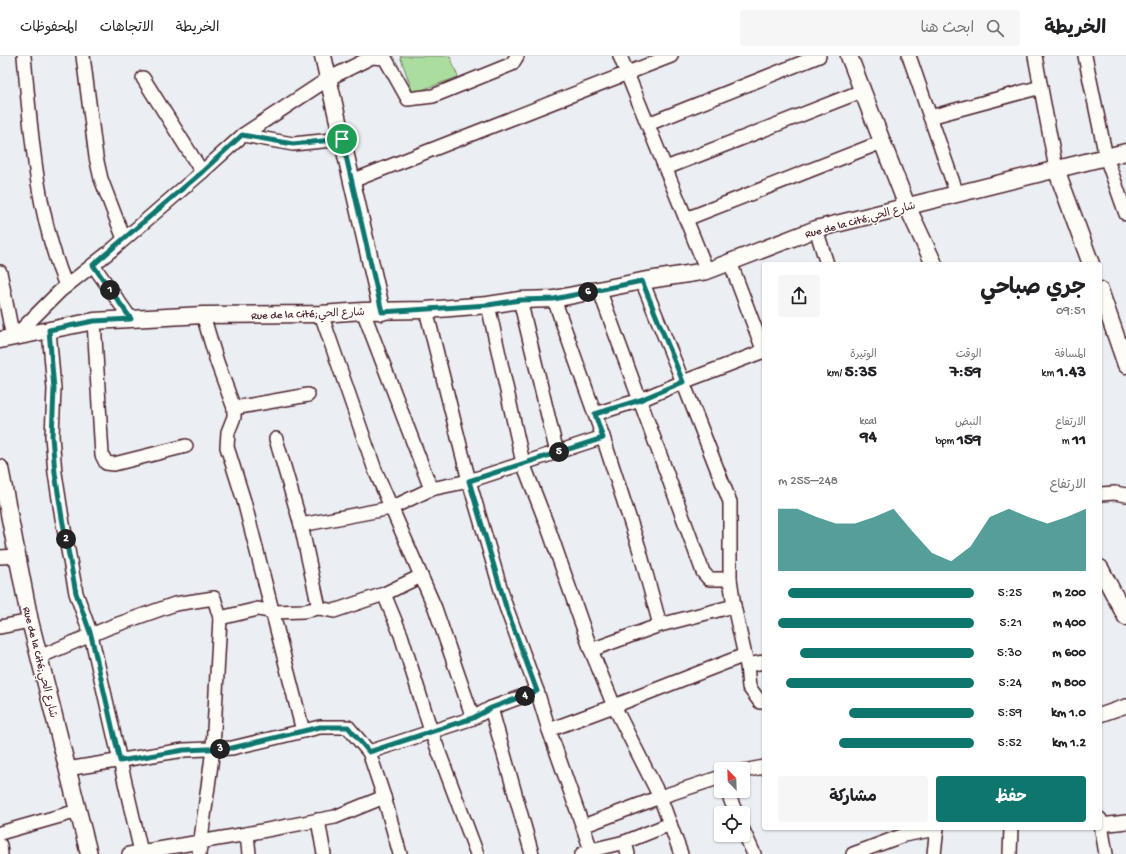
<!DOCTYPE html>
<html lang="ar">
<meta charset="utf-8">
<style>
:root{--surface:#fff;--page:#f6f6f6;--text:#202124;--muted:#757577;--line:#e0e0e0;--accent:#0f766e}
body{margin:0;font-family:"Gochi Hand","Playpen Sans Arabic",sans-serif;background:var(--page);color:var(--text);direction:rtl;height:100vh;display:flex;flex-direction:column;font-size:15px;white-space:nowrap}
*{box-sizing:border-box;margin:0}
p{font-size:13px;color:var(--muted)}
.icon{flex:none;width:22px;height:22px;fill:none;stroke:currentColor;stroke-width:2;stroke-linecap:round;stroke-linejoin:round}
.map{position:relative;flex:1;overflow:hidden;direction:ltr}
.sheet{position:absolute;left:762px;top:206px;width:340px;height:568px;display:flex;flex-direction:column;background:var(--surface);border-radius:4px;box-shadow:0 1px 3px #0004;direction:rtl}
.sheet>*{flex:none}
.needle{width:26px;rotate:337deg}
.fabs{position:absolute;left:714px;top:706px;display:grid;gap:8px}
.fabs a{display:grid;place-items:center;width:36px;height:36px;border-radius:4px;background:var(--surface);box-shadow:0 1px 3px #0004;font-size:20px}
.pin{position:absolute;display:grid;place-items:center;width:34px;height:34px;color:#fff;margin:-17px;border:2px solid #fff;border-radius:50%;box-shadow:0 1px 4px #0007}
.km{position:absolute;width:20px;height:20px;margin:-10px;border-radius:50%;background:#222;color:#fff;font-size:11px;line-height:20px;text-align:center}
.round{display:grid;place-items:center;flex:none;width:42px;height:42px;border-radius:4px;background:var(--page)}
.head{display:flex;align-items:center;justify-content:space-between;height:68px;padding:0 16px}
h1{font-size:22px;font-weight:700;line-height:30px}
.metrics{display:grid;grid-template-columns:repeat(3,1fr);gap:6px;height:68px;padding:4px 16px}
.metrics div{display:grid;align-content:center}
.metrics b{font-size:17px;font-weight:700}
.metrics small{font-size:11px;font-weight:400}
.metrics p{font-size:11px}
.chart{height:112px;padding:8px 16px}
.chart p{display:flex;justify-content:space-between}
.chart svg{width:100%;height:72px;margin-top:4px;fill:var(--accent);opacity:.7}
.button{display:flex;gap:8px;margin-top:auto;padding:8px 16px}
.button a{flex:1;height:46px;border-radius:4px;background:var(--accent);color:#fff;font-size:16px;font-weight:700;line-height:46px;text-align:center}
.button a+a{background:var(--page);color:var(--text)}
ul{padding:0 16px;list-style:none;font-size:13px}
li{display:grid;grid-template-columns:64px 48px 1fr;align-items:center;height:30px}
li i{height:10px;border-radius:5px;background:var(--accent)}
header{display:flex;align-items:center;gap:24px;box-sizing:border-box;height:56px;padding:0 20px;background:var(--surface);border-bottom:1px solid var(--line)}
header strong{font-size:19px}
nav{display:flex;gap:22px;margin-inline-start:auto;font-size:14px}
.search{width:280px;height:36px;background:var(--page);display:flex;align-items:center;gap:10px;box-sizing:border-box;padding:0 14px;border-radius:4px;color:var(--muted);font-size:15px}
.map>svg:first-child{display:block}
.green{fill:#abdd9f;stroke:#7a7e65}
.lines{fill:none;stroke-linecap:round;stroke-linejoin:round}
.minor-casing{stroke:#4a1f2b;stroke-width:16}
.tertiary-casing{stroke:#4a1f2b;stroke-width:19}
.minor{stroke:#fdfcf7;stroke-width:13}
.tertiary{stroke:#fdfcf7;stroke-width:16}
.route-casing{stroke:#fff;stroke-width:8}
.route{stroke:#0f766e;stroke-width:5}
.labels{text-anchor:middle;stroke-width:3;stroke-linejoin:round;paint-order:stroke}
.street-label{font-size:11px;fill:#4a1f2b;stroke:#fdfcf7}
</style>
<header>
<strong>الخريطة</strong>
<div class="search"><svg class="icon" aria-label="search" viewBox="0 0 24 24"><circle cx="10" cy="10" r="6"/><path d="M15 15l6 6"/></svg>ابحث هنا</div>
<nav><a>الخريطة</a><a>الاتجاهات</a><a>المحفوظات</a></nav>
</header>
<div class="map">
<svg width="1126" height="798" viewBox="0 0 1126 798">
<rect width="100%" height="100%" fill="#ebeff4"/>
<filter id="ink" filterUnits="userSpaceOnUse"><feTurbulence type="fractalNoise" baseFrequency=".025" numOctaves="2"/><feDisplacementMap in="SourceGraphic" scale="8" xChannelSelector="R" yChannelSelector="G"/><feConvolveMatrix kernelMatrix="1 2 1 2 8 2 1 2 1" color-interpolation-filters="sRGB"/></filter>
<g filter="url(#ink)">
<polygon class="green" points="400,0 450,0 458,21 413,37"/>
<g class="lines">
<g class="minor-casing">
<g id="minor">
<path d="M 24,0 C 31,77 36,157 66,230"/>
<polyline points="83,0 96,101 101,123 124,183"/>
<polyline points="620,0 707,215"/>
<polyline points="909,0 957,138"/>
<polyline points="1035,0 1056,113"/>
<polyline points="1085,0 1106,101 1126,158"/>
<polyline points="143,22 202,116"/>
<polyline points="930,61 1041,31"/>
<polyline points="648,68 819,0"/>
<polyline points="243,79 293,88 342,83"/>
<polyline points="666,112 862,35"/>
<polyline points="352,125 671,0"/>
<polyline points="686,163 882,86"/>
<polyline points="816,173 827,208"/>
<polyline points="730,206 764,296"/>
<polyline points="93,209 131,263"/>
<polyline points="0,216 13,282"/>
<polyline points="599,233 703,516 709,523 730,523"/>
<polyline points="554,243 603,381"/>
<polyline points="520,244 557,397"/>
<polyline points="488,249 523,407 549,474 591,594 614,650 745,599"/>
<polyline points="426,254 469,425 506,551 537,635"/>
<polyline points="321,258 375,414 435,552 473,662"/>
<polyline points="203,259 217,306 234,352 234,361 228,376 227,391 244,445 303,675"/>
<polyline points="94,265 102,399 106,407 114,408 186,390"/>
<polyline points="49,274 54,333 52,380 55,417 62,462 76,537 91,579 141,796"/>
<polyline points="13,282 60,235 113,193 202,116 243,79 328,23 372,1 385,2 408,43 433,40 512,8 517,0"/>
<polyline points="234,352 308,339"/>
<polyline points="595,358 640,344 683,326 642,225"/>
<polyline points="276,383 301,469 319,552"/>
<polyline points="431,433 469,425 603,381 639,492 660,569"/>
<polyline points="1100,438 1115,437 1126,439"/>
<polyline points="301,469 391,452 431,433 363,255"/>
<polyline points="0,501 17,500"/>
<polyline points="384,538 401,579 431,675 477,798"/>
<polyline points="734,550 730,523 730,446 683,326 764,295"/>
<polyline points="220,562 258,553 273,556 304,555 319,552 334,555 384,538 421,520"/>
<polyline points="0,571 30,565"/>
<polyline points="591,594 660,569 734,550 747,609 764,606"/>
<polyline points="39,601 110,571 175,548 214,542 220,562 213,693 199,798"/>
<polyline points="747,609 749,631 760,646"/>
<polyline points="1100,659 1126,650"/>
<polyline points="549,674 591,794"/>
<polyline points="369,696 473,662 491,652"/>
<polyline points="67,713 184,694 232,692 320,671 348,671 369,696 384,741 400,798"/>
<polyline points="743,715 764,711"/>
<polyline points="727,735 736,757"/>
<polyline points="1100,763 1106,798"/>
<polyline points="318,764 324,798"/>
<polyline points="670,768 681,798"/>
<polyline points="1101,769 1126,766"/>
<polyline points="743,774 754,798"/>
<polyline points="0,777 78,755"/>
<polyline points="247,778 249,798"/>
<polyline points="0,789 1,798"/>
<polyline points="129,798 235,780 335,761 384,741"/>
<polyline points="532,798 491,652 537,635 549,674 614,650 660,741 583,770"/>
<polyline points="582,798 591,794 625,786"/>
<polyline points="628,798 625,786 670,768 660,741 721,721"/>
<polyline points="853,798 904,779 936,773"/>
<polyline points="934,798 937,772"/>
<polyline points="1010,798 1011,772"/>
</g>
</g>
<g class="tertiary-casing">
<g id="tertiary">
<polyline points="323,0 382,256"/>
<polyline points="849,0 907,150 934,208"/>
<polyline points="1056,113 1091,208"/>
<polyline points="1100,234 1126,309"/>
<polyline points="0,284 94,265 203,259 321,258 363,255 426,254 488,249 520,244 554,243 642,225 707,215 816,173 1126,96"/>
<polyline points="0,412 30,565 89,798"/>
<polyline points="1100,512 1126,561"/>
</g>
</g>
<use href="#minor" class="minor"/>
<use href="#tertiary" class="tertiary"/>
</g>
</g>
<g class="lines" filter="url(#ink)">
<g class="route-casing">
<polygon id="route" points="242,79 293,88 342,83 382,256 488,249 520,244 554,243 642,225 683,326 640,344 595,358 603,382 469,425 506,551 537,635 491,652 473,662 369,696 348,671 320,671 232,692 184,694 120,705 91,579 76,537 62,462 55,417 52,380 54,333 49,274 94,265 131,263 93,209 202,116"/>
</g>
<use href="#route" class="route"/>
</g>
<g class="labels">
<g class="street-label">
<text transform="translate(860 163) rotate(-15)" y="4">Rue de la Cité;شارع الحي</text>
<text transform="translate(308 257) rotate(-2)" y="4">Rue de la Cité;شارع الحي</text>
<text transform="translate(41 606) rotate(76)" y="4">Rue de la Cité;شارع الحي</text>
</g>
</g>
</svg>
<div class="fabs">
<a><svg class="needle" viewBox="-14 -14 28 28"><path d="M0-13l5 13h-10z" fill="#e53935"/><path d="M0 13l5-13h-10z" fill="#757577"/></svg></a>
<a><svg class="icon" aria-label="locate" viewBox="0 0 24 24"><circle cx="12" cy="12" r="6"/><path d="M12 2v4M12 18v4M2 12h4M18 12h4"/></svg></a>
</div>
<div class="pin" style="left:342px;top:83px;background:#1e9e55"><svg class="icon" aria-label="arrive" viewBox="0 0 24 24"><path d="M6 21V4h12l-3 4 3 4H6"/></svg></div>
<b class="km" style="left:110px;top:234px">1</b>
<b class="km" style="left:66px;top:483px">2</b>
<b class="km" style="left:220px;top:693px">3</b>
<b class="km" style="left:525px;top:640px">4</b>
<b class="km" style="left:559px;top:396px">5</b>
<b class="km" style="left:588px;top:236px">6</b>
<section class="sheet">
<div class="head"><div><h1>جري صباحي</h1><p>09:51</p></div><a class="round"><svg class="icon" aria-label="share" viewBox="0 0 24 24"><path d="M12 15V3M7 8l5-5 5 5M5 13v7h14v-7"/></svg></a></div>
<div class="metrics">
<div><p>المسافة</p><b>1.43<small> km</small></b></div>
<div><p>الوقت</p><b>7:59</b></div>
<div><p>الوتيرة</p><b>5:35<small> /km</small></b></div>
</div>
<div class="metrics">
<div><p>الارتفاع</p><b>11<small> m</small></b></div>
<div><p>النبض</p><b>159<small> bpm</small></b></div>
<div><p>kcal</p><b>94</b></div>
</div>
<div class="chart"><p><span>الارتفاع</span>248–255 m</p>
<svg viewBox="0 0 160 44" preserveAspectRatio="none"><path d="M0 44V6L10 6L20 11L30 15L40 15L50 11L60 6L70 20L80 33L90 38L100 29L110 11L120 6L130 11L140 15L150 11L160 6V44z"/></svg>
</div>
<ul>
<li><b>200 m</b>5:25<i style="width:95%"></i></li>
<li><b>400 m</b>5:21<i style="width:100%"></i></li>
<li><b>600 m</b>5:30<i style="width:89%"></i></li>
<li><b>800 m</b>5:24<i style="width:96%"></i></li>
<li><b>1.0 km</b>5:59<i style="width:64%"></i></li>
<li><b>1.2 km</b>5:52<i style="width:69%"></i></li>
</ul>
<div class="button"><a>حفظ</a><a>مشاركة</a></div>
</section>
</div>
